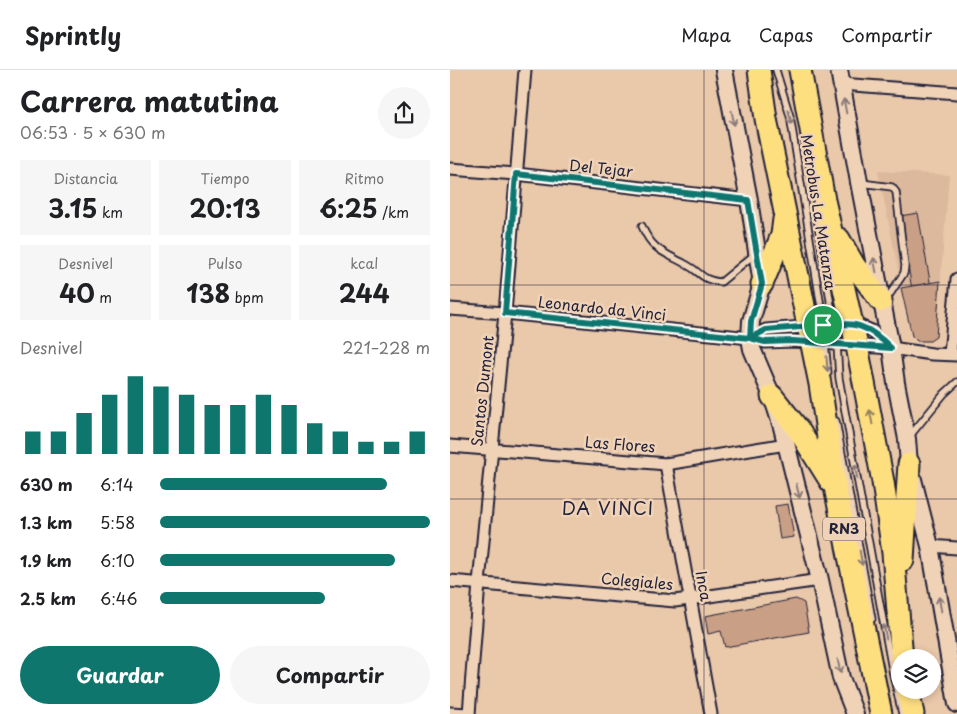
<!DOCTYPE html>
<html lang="es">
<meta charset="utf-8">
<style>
:root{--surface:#fff;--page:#f6f6f6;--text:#202124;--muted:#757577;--line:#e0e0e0;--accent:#0f766e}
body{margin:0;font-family:"Playpen Sans",sans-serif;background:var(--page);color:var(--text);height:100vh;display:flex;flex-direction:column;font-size:19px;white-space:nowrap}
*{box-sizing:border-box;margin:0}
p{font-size:16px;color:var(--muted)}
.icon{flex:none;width:28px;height:28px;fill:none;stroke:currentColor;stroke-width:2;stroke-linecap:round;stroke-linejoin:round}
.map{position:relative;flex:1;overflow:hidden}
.side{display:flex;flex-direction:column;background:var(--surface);width:450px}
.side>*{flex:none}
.fabs{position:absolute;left:441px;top:579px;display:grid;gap:10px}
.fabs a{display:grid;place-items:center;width:50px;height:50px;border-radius:50%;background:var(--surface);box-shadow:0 2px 8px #0003;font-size:25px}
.pin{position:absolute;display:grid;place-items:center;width:42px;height:42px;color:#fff;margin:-21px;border:2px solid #fff;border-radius:50%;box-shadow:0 1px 5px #0007}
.round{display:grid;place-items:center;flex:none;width:52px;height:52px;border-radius:26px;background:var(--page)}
.head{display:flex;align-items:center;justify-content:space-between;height:85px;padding:0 20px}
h1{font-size:28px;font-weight:700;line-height:38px}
.figures{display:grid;grid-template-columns:repeat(3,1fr);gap:8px;height:85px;padding:5px 20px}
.figures div{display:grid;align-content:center;border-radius:0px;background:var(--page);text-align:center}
.figures b{font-size:25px;font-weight:700}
.figures small{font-size:14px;font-weight:400}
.figures p{font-size:14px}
.chart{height:140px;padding:10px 20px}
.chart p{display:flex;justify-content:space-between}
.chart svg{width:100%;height:90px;margin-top:5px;stroke:var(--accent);stroke-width:6}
.primary-button{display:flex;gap:10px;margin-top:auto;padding:10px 20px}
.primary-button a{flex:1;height:58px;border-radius:30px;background:var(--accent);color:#fff;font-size:20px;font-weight:700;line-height:58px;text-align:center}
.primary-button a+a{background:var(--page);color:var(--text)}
ul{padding:0 20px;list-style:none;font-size:16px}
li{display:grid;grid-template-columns:80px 60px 1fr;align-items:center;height:38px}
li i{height:12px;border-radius:6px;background:var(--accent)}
header{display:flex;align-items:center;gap:30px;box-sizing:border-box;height:70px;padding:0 25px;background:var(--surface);border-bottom:1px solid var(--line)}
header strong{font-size:24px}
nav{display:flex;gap:28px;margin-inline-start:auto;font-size:18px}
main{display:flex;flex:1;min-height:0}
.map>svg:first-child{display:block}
.built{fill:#dcb99d}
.building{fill:#c99f85;stroke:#22223b}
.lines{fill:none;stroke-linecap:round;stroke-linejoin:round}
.lane-casing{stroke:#22223b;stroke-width:9}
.street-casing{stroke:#22223b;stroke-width:15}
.secondary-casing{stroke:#22223b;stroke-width:20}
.highway-casing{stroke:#22223b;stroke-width:25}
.lane{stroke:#f0d3b7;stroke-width:5.5}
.street{stroke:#f0d3b7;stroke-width:11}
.secondary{stroke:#f0d3b7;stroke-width:16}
.highway{stroke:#fedf80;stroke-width:21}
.oneway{stroke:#897a79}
.oneway2{stroke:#90805e}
.route-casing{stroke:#fff;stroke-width:10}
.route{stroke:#0f766e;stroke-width:6}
.grid{fill:none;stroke:#22223b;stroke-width:1;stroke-opacity:0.55}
.labels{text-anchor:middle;stroke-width:5;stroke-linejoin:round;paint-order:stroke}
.shield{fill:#f0d3b7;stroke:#605760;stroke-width:1}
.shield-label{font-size:14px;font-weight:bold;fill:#22223b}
.street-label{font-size:15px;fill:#22223b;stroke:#f0d3b7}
.quarter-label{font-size:18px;letter-spacing:1px;fill:#22223b;stroke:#f0d3b7}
</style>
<header>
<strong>Sprintly</strong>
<nav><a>Mapa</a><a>Capas</a><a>Compartir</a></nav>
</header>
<main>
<section class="side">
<div class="head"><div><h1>Carrera matutina</h1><p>06:53 · 5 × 630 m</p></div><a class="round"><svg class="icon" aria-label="share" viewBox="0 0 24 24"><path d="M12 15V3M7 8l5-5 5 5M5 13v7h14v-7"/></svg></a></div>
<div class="figures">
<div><p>Distancia</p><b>3.15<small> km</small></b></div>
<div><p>Tiempo</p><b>20:13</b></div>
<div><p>Ritmo</p><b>6:25<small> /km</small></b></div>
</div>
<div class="figures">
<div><p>Desnivel</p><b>40<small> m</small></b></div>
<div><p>Pulso</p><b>138<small> bpm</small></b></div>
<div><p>kcal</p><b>244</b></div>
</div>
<div class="chart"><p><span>Desnivel</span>221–228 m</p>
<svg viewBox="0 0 160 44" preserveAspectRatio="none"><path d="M5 44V33M15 44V33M25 44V24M35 44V15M45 44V6M55 44V11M65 44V15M75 44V20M85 44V20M95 44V15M105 44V20M115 44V29M125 44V33M135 44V38M145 44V38M155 44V33"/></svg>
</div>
<ul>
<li><b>630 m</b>6:14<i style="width:84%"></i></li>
<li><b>1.3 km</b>5:58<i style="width:100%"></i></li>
<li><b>1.9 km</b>6:10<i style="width:87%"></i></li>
<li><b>2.5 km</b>6:46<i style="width:61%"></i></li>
</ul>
<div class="primary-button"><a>Guardar</a><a>Compartir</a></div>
</section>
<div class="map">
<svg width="507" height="644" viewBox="0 0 507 644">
<rect width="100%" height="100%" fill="#eac8aa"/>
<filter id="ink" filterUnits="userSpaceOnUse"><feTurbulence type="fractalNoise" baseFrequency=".02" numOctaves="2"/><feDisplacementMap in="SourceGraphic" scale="10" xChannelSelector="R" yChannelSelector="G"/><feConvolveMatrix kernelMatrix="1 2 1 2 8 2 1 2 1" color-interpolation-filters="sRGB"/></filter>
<g filter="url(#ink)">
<polygon class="built" points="428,101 499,105 486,267 480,271 467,271 462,266"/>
<g class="building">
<polygon points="468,143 481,217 462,220 450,146"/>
<polygon points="490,211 486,267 480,271 467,271 462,266 451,218"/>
<polygon points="338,434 344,467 330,469 325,436"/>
<polygon points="346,529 354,533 359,562 275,577 271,561 258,564 255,546"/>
</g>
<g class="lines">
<g class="lane-casing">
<g id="lane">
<polyline points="326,0 340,46 372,243 378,303"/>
<polyline points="411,113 442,117 446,122 455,196 454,203 436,230"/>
<polyline points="365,135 387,274 389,308 442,600 452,644"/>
<path d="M 192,156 C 202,181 216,183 237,195 C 252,203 251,210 271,212 L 305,184"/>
<polyline points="386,351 422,549"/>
<polyline points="459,367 494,324 507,312"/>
</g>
</g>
<g class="street-casing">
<g id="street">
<polyline points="391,14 507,23"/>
<polyline points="0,99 66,104 299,130"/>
<polyline points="0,239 55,243 300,268 315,272 343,271 441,278 482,284 507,285"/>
<polyline points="300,268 316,260 402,253 422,261 441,277"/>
<polyline points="500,284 507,209"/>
<polyline points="0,376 216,394 336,374"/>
<polyline points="216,394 261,644"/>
<polyline points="480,476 507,478"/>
<polyline points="0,511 225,531 370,510"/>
<polyline points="0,643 19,644"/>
<polyline points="19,644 29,513 55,243 75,0"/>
</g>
</g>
<g class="secondary-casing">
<g id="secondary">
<polyline points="274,0 299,130 312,214 301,251 300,268 302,279 322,326 332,357 370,510 391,608 405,644"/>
<polyline points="389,0 409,112 441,278 446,313 457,369 459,394 480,476 507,634"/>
</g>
</g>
<g class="highway-casing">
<g id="highway">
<polyline points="309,0 316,49 370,314 386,422 431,644"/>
<polyline points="350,0 374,130 407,276 433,412 443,483 452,588"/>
<polyline points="389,169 404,195 431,231"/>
<polyline points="312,214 332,165 334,149"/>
<polyline points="322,326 348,359 381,412"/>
<polyline points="453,490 459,394"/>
<polyline points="458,620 463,644"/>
</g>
</g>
<use href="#lane" class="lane"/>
<use href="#street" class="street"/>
<use href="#secondary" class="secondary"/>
<use href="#highway" class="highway"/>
</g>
<defs><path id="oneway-shaft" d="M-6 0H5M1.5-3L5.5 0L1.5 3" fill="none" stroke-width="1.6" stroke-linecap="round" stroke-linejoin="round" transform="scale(1.25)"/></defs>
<g class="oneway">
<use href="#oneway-shaft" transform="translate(395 36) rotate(-100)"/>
<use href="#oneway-shaft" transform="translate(340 47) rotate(77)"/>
<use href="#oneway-shaft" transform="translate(283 48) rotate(79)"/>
<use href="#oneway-shaft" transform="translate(425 195) rotate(-101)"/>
<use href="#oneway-shaft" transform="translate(377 294) rotate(85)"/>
<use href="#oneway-shaft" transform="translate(406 402) rotate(-100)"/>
<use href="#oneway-shaft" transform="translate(348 421) rotate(76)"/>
<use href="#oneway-shaft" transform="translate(411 488) rotate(80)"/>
<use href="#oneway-shaft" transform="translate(490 534) rotate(-100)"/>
<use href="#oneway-shaft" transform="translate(435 562) rotate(-100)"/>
<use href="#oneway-shaft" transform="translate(389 596) rotate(78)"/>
</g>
<use class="oneway2" href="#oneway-shaft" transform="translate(421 347) rotate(-101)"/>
</g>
<g class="lines" filter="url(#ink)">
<g class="route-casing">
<path id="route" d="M 373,255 L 316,260 L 300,268 L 55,243 L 66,104 L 298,130 L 312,214 L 301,251 L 300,268 L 315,272 L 343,271 L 441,278 C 417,254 405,252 373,255"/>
</g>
<use href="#route" class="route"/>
</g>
<path class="grid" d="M 254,0 L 254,644M 0,215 L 507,215M 0,429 L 507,429"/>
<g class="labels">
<rect class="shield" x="373" y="447.5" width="42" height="23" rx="4"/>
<g class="shield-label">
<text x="394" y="464">RN3</text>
</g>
<g class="street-label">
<text transform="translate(151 99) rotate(6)" y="5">Del Tejar</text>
<text transform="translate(368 142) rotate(81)" y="5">Metrobus La Matanza</text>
<text transform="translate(152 239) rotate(6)" y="5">Leonardo da Vinci</text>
<text transform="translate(33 321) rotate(-84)" y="5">Santos Dumont</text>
<text transform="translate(170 375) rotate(4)" y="5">Las Flores</text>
<text transform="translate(187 512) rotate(5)" y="5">Colegiales</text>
<text transform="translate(253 516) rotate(80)" y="5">Inca</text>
</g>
<g class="quarter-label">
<text x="158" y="445">DA VINCI</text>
</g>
</g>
</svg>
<div class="fabs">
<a><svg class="icon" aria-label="layers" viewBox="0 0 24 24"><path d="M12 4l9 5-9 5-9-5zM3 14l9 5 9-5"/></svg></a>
</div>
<div class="pin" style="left:373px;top:255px;background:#1e9e55"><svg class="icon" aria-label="arrive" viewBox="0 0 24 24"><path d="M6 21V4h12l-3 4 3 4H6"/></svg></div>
</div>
</main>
